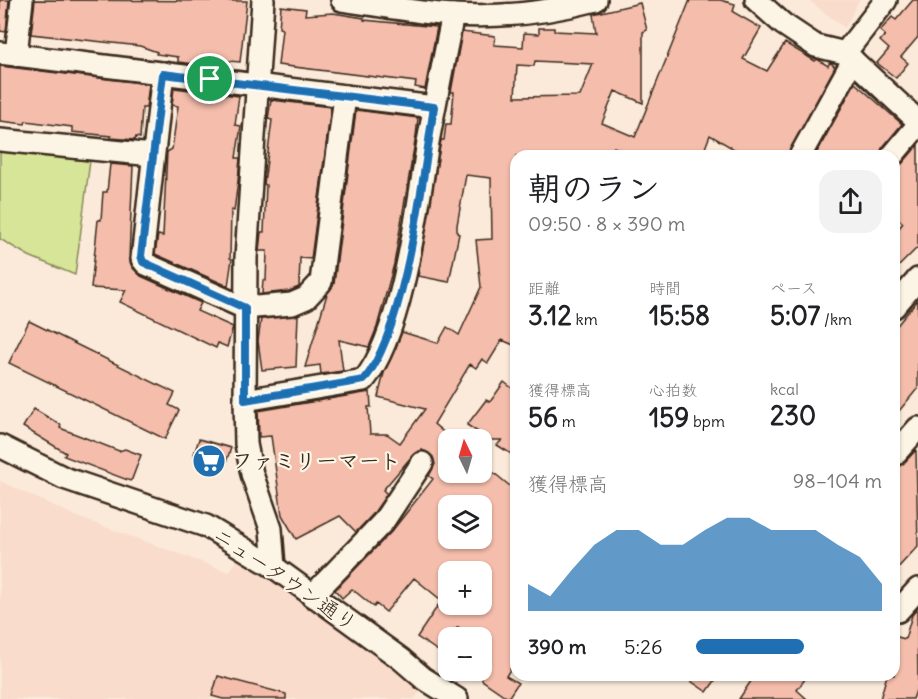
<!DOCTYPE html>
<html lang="ja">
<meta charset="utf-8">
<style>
:root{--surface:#fff;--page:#f2f2f2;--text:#202124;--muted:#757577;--accent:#1f6fb2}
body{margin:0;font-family:Delius,"Klee One",sans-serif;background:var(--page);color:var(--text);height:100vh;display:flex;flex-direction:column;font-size:22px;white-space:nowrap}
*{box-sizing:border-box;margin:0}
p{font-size:20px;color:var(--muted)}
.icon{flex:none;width:33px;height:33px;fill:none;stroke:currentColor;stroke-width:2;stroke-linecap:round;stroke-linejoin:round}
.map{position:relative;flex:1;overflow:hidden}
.drawer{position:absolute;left:510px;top:150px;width:390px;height:531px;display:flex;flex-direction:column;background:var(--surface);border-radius:18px;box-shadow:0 2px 4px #0004}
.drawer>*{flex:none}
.needle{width:39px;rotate:355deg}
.controls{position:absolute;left:438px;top:429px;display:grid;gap:12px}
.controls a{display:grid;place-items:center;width:54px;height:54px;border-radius:12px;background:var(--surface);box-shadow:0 2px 4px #0004;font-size:30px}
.pin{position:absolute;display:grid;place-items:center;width:51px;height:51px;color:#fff;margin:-26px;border:3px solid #fff;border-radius:50%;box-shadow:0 2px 6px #0007}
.round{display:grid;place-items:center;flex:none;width:63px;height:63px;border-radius:18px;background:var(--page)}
.headline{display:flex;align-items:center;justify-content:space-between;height:102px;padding:0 18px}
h1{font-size:33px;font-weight:700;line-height:45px}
.metrics{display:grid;grid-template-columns:repeat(3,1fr);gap:9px;height:102px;padding:6px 18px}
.metrics div{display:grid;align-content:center}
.metrics b{font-size:26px;font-weight:700}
.metrics small{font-size:16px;font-weight:400}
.metrics p{font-size:16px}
.chart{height:168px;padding:12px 18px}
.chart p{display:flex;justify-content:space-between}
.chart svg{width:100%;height:108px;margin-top:6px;fill:var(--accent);opacity:.7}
ul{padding:0 18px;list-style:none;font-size:20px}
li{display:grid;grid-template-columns:96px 72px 1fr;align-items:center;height:45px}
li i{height:15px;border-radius:8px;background:var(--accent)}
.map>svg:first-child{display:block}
.built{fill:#f9dccb}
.green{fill:#d6e598;stroke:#88885b;stroke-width:1.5}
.building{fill:#f5bdab;stroke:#3b2a1e;stroke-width:1.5;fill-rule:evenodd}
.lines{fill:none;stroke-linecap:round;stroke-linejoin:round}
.minor-casing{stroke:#3b2a1e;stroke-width:26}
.minor{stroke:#fcf5e5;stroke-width:21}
.route-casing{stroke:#fff;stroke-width:12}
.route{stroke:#1f6fb2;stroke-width:8}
.labels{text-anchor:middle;stroke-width:4.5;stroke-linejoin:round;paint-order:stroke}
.poi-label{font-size:21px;font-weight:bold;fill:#3b2a1e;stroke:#fcf5e5;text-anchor:start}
.street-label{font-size:21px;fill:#3b2a1e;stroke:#fcf5e5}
</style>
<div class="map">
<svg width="918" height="699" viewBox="0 0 918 699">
<rect width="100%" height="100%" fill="#fbead9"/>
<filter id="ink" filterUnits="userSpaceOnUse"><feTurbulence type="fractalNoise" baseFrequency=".0167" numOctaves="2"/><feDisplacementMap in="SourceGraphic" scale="12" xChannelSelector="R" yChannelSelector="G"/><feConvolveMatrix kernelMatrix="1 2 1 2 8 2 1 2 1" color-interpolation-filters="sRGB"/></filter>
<g filter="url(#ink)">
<g class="built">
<polygon points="808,0 859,0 845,28"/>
<polygon points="0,481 80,518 229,572 238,559 323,615 423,688 414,699 0,699"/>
</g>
<polygon class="green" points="0,150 90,161 75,275 29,256 0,239"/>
<g class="building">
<polygon points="0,0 9,0 6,32 0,31"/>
<polygon points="35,0 247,1 240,62 205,59 204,65 178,62 178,57 156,54 157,52 140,46 31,34"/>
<path d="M 690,0 L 720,0 L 735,4 L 733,12 L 761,28 L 743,59 L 767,71 L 785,43 L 815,61 L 817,59 L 828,66 L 830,62 L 835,67 L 787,156 L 746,156 L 710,135 L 702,156 L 636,156 L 614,147 L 613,156 L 516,156 L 516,346 L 502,340 L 488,363 L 482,359 L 476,368 L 470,364 L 434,424 L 448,436 L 448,472 L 482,472 L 482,463 L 516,491 L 516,660 L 506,676 L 518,683 L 508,698 L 482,680 L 482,658 L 489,647 L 482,642 L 482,638 L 475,638 L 458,627 L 448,638 L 441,653 L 417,637 L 439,604 L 446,604 L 414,578 L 386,612 L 376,604 L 374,607 L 352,589 L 342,598 L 335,590 L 392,531 L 433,479 L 429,476 L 435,464 L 433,457 L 422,450 L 412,456 L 383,490 L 387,494 L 373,514 L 356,532 L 340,516 L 296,539 L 282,515 L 271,436 L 259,437 L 258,411 L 370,392 L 371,407 L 368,407 L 370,434 L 387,434 L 400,443 L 425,409 L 378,397 L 384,373 L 402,332 L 438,343 L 447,327 L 459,335 L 481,287 L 476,240 L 492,239 L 491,178 L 466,175 L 457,225 L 457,233 L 459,234 L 449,282 L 418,276 L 441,140 L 444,140 L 446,124 L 451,124 L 454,92 L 451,92 L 462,32 L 495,36 L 494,45 L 523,47 L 524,33 L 539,34 L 539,28 L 554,28 L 554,31 L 596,33 L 593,14 L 640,3 L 647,30 L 643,32 L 643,103 L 615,91 L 602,123 L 635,137 ZM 535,61 L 593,64 L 580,96 L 515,97 L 517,65 L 534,66 ZM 448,506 L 482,506 L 482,538 L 448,538 ZM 448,572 L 482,572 L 482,604 L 448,604 Z"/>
<polygon points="913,0 918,0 918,37 901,57 908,63 896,78 877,63 889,49 880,41 885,35 880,31 892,17 896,20"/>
<polygon points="281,6 306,9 305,15 333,13 364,18 364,20 437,27 425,89 415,87 416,82 278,65 282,29 279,28"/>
<polygon points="0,66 149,84 146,108 142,108 140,138 136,137 135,140 111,138 111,136 72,132 72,127 26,121 25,124 0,121"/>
<polygon points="855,83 902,124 882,148 880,156 815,156"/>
<polygon points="174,88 239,96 235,125 241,126 236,158 240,158 238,181 234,211 231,210 230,258 232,259 228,286 155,254 158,235 163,236 167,152 172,149 178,106 172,105"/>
<polygon points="271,100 331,107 311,259 300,258 299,287 289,291 262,294 263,280 266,281 267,251 259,251 261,232 264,232 266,185 264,184 272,120 268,119"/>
<polygon points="356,110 418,118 416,136 394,264 377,327 369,347 339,340 343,371 321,374 320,365 305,367 327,294 334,284"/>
<polygon points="918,145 918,247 894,271 894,234 903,223 894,215 894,168 902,164"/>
<polygon points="110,164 133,166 129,258 132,267 141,276 201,303 197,311 233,327 227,347 218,343 216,348 120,302 126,290 91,288 98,220 101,220 103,192 107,192"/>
<polygon points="918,300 918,388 894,417 894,329"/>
<polygon points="298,315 296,367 262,370 258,341 261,319"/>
<polygon points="29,321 175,393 169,405 179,410 165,439 9,363"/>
<polygon points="504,382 516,391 516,457 497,445 502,440 490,440 467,425 486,400 490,402"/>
<polygon points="34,409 61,425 60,428 119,451 125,449 141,455 132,479 130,481 64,456 66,453 23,427"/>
<polygon points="199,439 231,448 224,468 194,454"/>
<polygon points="916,450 918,546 894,572 894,467 903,464"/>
<polygon points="917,609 918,685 913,699 880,699 887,675 894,675 894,636 905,639 912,615"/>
<polygon points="682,675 719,675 707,692"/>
<polygon points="755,675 808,675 797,690 807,699 739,699"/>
<polygon points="218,676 286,694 286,699 223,699 212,696"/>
</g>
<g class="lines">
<g class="minor-casing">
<g id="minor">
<polyline points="263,0 246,258 245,400 246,444 252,474 271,529 274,567"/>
<path d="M 342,0 C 379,5 416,13 453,15 C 500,18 550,12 596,0"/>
<polyline points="756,0 783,24 816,46 845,53 918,121"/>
<polyline points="0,53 434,107"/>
<polyline points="845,53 886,0"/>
<polyline points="16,55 22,0"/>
<polyline points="163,73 142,259 146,264 245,308 292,304 306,298 321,282 345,96"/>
<polyline points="0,140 153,155"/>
<polyline points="800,156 853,60"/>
<polyline points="892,156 918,125"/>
<polyline points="894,307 918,279"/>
<path d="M 245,400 L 364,380 C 403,333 418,204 428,142 C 436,100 444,57 453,15"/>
<polyline points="0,446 64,478 206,526 274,567 401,659 423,678 457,699"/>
<polyline points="894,455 918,428"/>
<polyline points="312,596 383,522 422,463"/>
<polyline points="898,611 918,589"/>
</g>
</g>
<use href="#minor" class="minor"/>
</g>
</g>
<g class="lines" filter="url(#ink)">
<g class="route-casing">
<path id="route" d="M 163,74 L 434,107 C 423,176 406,329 364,380 L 245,400 L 245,308 L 143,262 L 141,256 Z"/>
</g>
<use href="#route" class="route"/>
</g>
<defs>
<g id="supermarket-disc" transform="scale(1.725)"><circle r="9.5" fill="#1f6fb2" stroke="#fcf5e5"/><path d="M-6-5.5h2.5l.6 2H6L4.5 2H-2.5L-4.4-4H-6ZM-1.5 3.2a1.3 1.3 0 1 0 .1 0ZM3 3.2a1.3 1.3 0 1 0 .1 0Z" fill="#fff"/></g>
</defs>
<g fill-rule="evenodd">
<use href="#supermarket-disc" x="209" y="461"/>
</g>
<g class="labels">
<g class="poi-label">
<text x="232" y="468">ファミリーマート</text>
</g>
<g class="street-label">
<text transform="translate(285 579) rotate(34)" y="7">ニュータウン通り</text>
</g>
</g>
</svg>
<div class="controls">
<a><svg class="needle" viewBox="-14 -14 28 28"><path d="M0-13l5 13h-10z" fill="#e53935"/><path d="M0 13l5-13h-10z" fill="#757577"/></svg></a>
<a><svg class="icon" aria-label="layers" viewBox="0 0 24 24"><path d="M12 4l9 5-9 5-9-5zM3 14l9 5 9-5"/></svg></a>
<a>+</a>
<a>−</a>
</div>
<div class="pin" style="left:210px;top:79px;background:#1e9e55"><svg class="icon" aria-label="arrive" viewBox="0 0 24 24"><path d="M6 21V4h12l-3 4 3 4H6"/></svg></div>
<section class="drawer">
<div class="headline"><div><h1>朝のラン</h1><p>09:50 · 8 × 390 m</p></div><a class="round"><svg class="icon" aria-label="share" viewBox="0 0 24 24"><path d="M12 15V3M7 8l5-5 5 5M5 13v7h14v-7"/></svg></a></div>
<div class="metrics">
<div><p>距離</p><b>3.12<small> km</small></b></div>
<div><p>時間</p><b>15:58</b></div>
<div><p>ペース</p><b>5:07<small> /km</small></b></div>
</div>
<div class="metrics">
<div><p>獲得標高</p><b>56<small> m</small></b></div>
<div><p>心拍数</p><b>159<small> bpm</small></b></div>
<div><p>kcal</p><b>230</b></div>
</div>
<div class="chart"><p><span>獲得標高</span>98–104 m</p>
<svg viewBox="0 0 160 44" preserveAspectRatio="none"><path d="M0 44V33L10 38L20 27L30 17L40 11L50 11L60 17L70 17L80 11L90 6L100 6L110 11L120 11L130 11L140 17L150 22L160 33V44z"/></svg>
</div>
<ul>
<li><b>390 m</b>5:26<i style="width:58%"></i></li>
</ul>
</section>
</div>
